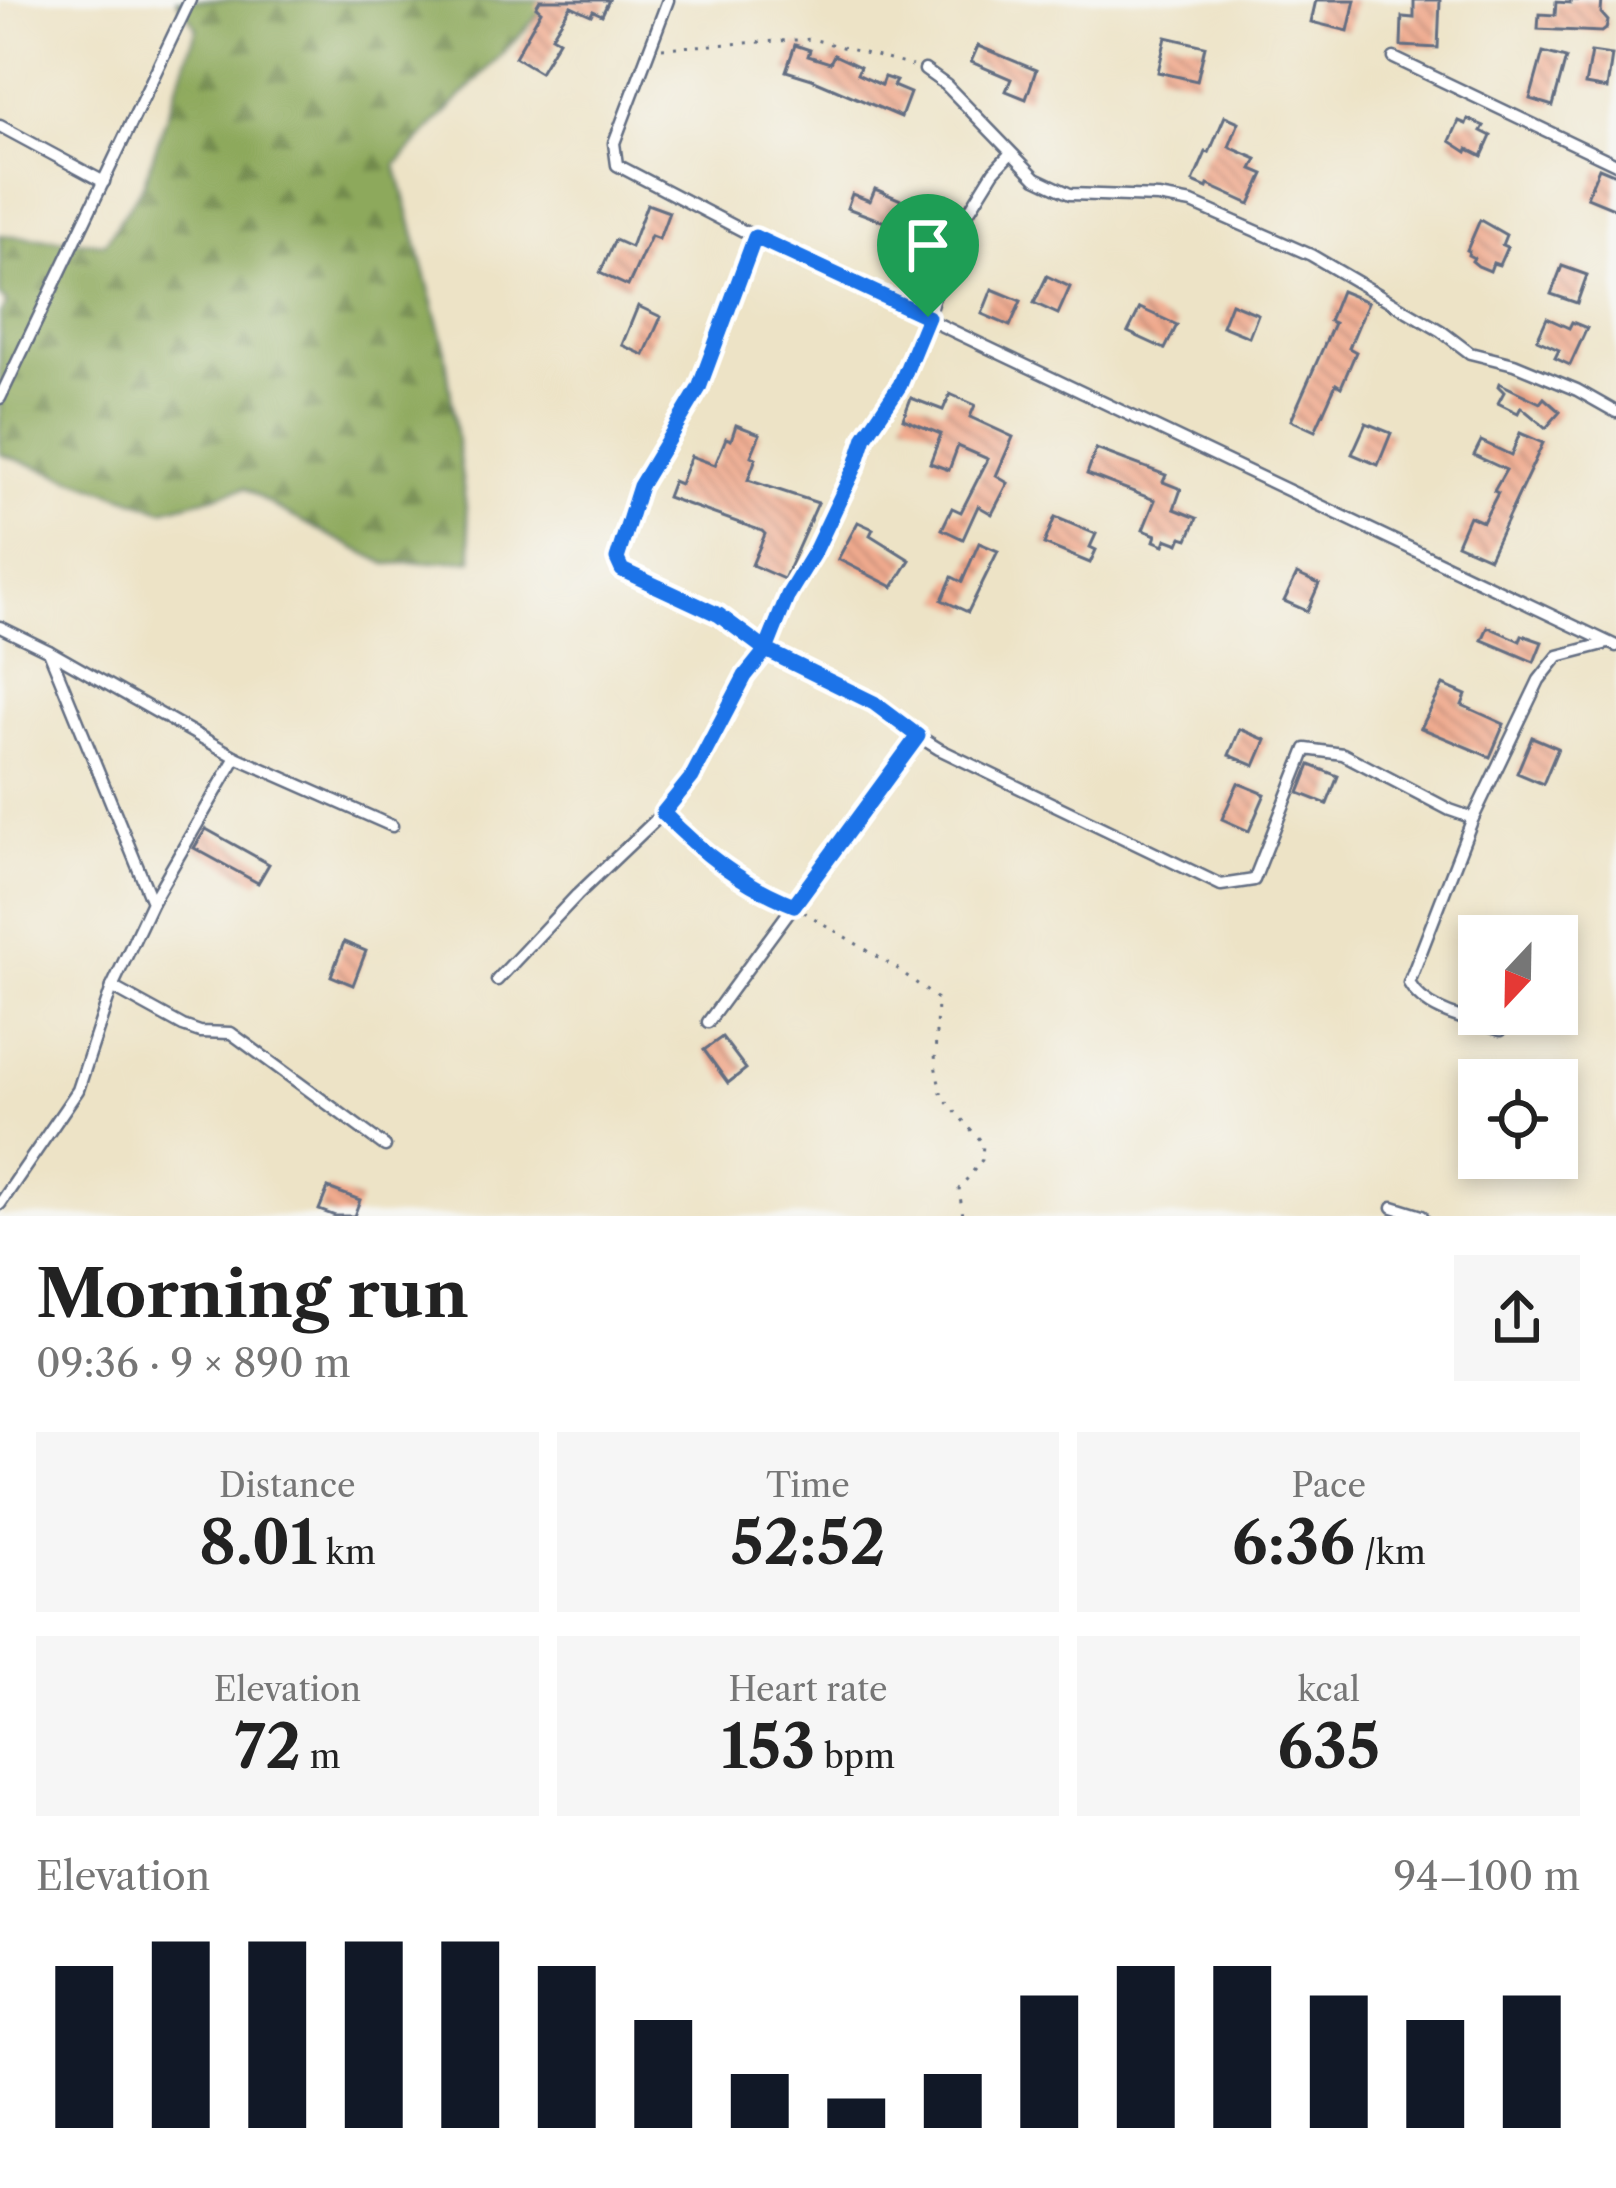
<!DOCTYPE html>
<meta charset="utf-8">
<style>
:root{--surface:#fff;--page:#f6f6f6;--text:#222;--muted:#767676;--accent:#111827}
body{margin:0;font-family:"Libre Caslon Text",serif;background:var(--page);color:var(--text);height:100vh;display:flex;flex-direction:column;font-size:45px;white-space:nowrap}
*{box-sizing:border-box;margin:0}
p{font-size:39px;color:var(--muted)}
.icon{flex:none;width:66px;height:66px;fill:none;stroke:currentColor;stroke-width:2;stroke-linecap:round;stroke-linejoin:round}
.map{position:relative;height:1216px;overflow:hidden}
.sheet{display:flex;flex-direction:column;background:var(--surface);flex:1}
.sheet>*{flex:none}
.needle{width:78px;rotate:202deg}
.controls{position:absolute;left:1458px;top:915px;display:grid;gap:24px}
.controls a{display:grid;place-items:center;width:120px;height:120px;border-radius:0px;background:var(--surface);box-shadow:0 6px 18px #0003;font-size:60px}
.pin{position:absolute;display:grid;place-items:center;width:102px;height:102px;color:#fff;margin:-123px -51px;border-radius:50% 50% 50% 0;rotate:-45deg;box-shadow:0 0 12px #0007}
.pin .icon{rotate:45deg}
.round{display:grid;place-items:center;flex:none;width:126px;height:126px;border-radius:0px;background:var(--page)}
.overview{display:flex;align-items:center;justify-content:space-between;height:204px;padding:0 36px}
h1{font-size:66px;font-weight:800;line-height:90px}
.stats{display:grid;grid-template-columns:repeat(3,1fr);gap:18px;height:204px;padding:12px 36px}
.stats div{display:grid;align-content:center;border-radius:0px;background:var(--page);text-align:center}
.stats b{font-size:60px;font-weight:800}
.stats small{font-size:33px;font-weight:400}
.stats p{font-size:33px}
.chart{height:336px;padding:24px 36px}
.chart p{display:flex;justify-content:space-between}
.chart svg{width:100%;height:216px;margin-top:12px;stroke:var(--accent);stroke-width:6}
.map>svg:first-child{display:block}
.forest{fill:url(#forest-firs);stroke:#546c5c;stroke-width:3}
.building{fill:url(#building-back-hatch)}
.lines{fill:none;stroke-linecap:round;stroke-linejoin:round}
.street-casing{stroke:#646e82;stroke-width:15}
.path{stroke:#646e82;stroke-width:3;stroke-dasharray:3 9;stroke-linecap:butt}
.street{stroke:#fff;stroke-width:10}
.route-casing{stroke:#fff;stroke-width:24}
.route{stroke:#1a73e8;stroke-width:15}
</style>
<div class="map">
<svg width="1616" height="1216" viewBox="0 0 1616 1216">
<defs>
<pattern id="forest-firs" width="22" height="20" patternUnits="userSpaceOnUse" patternTransform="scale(3)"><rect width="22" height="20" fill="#8da95b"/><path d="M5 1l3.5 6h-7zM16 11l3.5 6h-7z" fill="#728a4e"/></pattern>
<pattern id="building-back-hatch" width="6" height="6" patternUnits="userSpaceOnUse" patternTransform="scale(3)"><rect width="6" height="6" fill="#f0aa8e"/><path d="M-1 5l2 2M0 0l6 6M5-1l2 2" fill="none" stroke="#c28b77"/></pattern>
</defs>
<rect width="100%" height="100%" fill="#f6f6f2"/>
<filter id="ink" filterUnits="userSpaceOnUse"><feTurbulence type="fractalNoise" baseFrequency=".00833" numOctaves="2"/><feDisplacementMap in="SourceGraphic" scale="24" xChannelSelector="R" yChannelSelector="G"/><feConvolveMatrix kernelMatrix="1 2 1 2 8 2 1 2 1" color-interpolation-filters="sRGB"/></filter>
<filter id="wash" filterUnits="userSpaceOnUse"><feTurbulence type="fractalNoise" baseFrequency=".004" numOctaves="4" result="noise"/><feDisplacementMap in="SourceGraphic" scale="48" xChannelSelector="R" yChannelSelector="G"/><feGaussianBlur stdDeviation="2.7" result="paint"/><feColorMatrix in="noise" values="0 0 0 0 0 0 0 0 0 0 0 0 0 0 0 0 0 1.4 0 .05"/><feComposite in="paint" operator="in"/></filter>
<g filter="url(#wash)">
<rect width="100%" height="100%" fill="#ede3c6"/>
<polygon class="forest" points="177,0 553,0 396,165 444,344 473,560 387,564 283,512 245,488 163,510 0,454 0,314 7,303 0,296 0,235 105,243 143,185 197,28"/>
<g id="blocks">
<g class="building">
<polygon points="540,0 609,0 602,15 593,11 591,15 571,6 552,36 559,40 540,72 515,57 541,11 536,7"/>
<polygon points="1316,0 1355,0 1348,31 1311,22"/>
<polygon points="1414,0 1440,0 1438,48 1401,46 1402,17 1414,18"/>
<polygon points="1570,0 1602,0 1601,13 1608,21 1606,29 1602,32 1538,29 1539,14 1555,15 1556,2 1570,3"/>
<polygon points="1166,37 1205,46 1197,81 1158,72"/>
<polygon points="795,45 810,50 808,56 830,63 834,55 860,67 857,74 881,85 884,77 896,81 893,86 910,93 901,117 812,79 786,71"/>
<polygon points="978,46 1036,70 1026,99 1006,91 1011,79 971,62"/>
<polygon points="1543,52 1566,58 1553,106 1530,99"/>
<polygon points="1591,52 1612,55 1607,89 1585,85"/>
<polygon points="1225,116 1239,122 1229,147 1257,159 1252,169 1264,174 1250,204 1208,185 1207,188 1193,182 1206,152 1209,153"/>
<polygon points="1468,119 1484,126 1481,131 1491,136 1482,156 1468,149 1467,152 1450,141 1459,121 1466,124"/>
<polygon points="1599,168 1616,175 1616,209 1587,197"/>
<polygon points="875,189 901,200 890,224 847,208 852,194 870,201"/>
<polygon points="647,204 669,212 659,239 651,236 628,286 600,273 615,240 631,247"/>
<polygon points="1480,220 1506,235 1502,245 1507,247 1499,265 1493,263 1490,271 1478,266 1472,261 1474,258 1468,255 1469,251 1467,250"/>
<polygon points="1562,266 1587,275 1577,303 1551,294"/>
<polygon points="1047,276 1070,287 1058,314 1034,303"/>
<polygon points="992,289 1021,301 1010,326 982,314"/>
<polygon points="1341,291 1368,302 1349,348 1356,352 1341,387 1336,384 1315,431 1291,420 1334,323 1329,321"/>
<polygon points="1231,303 1258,314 1249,337 1222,326"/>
<polygon points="638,306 661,317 644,355 622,345"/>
<polygon points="1140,308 1177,325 1165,349 1128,332"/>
<polygon points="1547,318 1569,328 1572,322 1587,328 1570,365 1555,358 1559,350 1537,340"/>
<polygon points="1499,383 1540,403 1544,398 1560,412 1546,428 1521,407 1518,413 1498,403 1504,392 1498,386"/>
<polygon points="950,394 975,405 970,417 1013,437 996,476 1008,483 992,514 978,506 963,539 942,529 952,508 961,512 988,459 958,446 949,470 930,463 941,434 903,419 911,398 943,410"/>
<polygon points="1366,423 1391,433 1378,465 1352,454"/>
<polygon points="736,425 760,434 751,456 756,458 748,480 818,503 784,579 752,565 765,534 762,531 667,497 673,481 680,484 691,456 715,465 726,438 731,440"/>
<polygon points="1520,433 1543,443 1489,558 1457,544 1469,516 1483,522 1498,493 1494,491 1506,470 1474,455 1481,441 1511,455"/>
<polygon points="1096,449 1166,475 1163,482 1181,489 1174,509 1197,518 1188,539 1182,537 1179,544 1166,539 1164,545 1154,541 1156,535 1143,530 1155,500 1087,474"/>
<polygon points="1055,517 1096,534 1090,547 1096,550 1090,563 1044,544"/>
<polygon points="858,522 873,529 870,535 910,560 893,587 838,559"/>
<polygon points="979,543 998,551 968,612 942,600 952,577 962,582"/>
<polygon points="1297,574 1319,584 1307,611 1284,601"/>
<polygon points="1488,627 1520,641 1522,635 1542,642 1534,662 1482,640"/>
<polygon points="1443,685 1466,695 1462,705 1504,724 1490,757 1421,728"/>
<polygon points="1240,729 1266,740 1255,766 1229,755"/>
<polygon points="1532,737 1558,748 1543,784 1517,773"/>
<polygon points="1310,765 1338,776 1327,804 1299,793"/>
<polygon points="1238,783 1265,794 1249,831 1222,819"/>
<polygon points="206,829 269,864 258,883 194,848"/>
<polygon points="344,942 366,951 353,985 331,976"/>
<polygon points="722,1037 746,1069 728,1083 704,1050"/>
<polygon points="328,1188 360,1200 354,1216 335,1216 319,1210"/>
</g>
</g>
</g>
<g filter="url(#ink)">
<use href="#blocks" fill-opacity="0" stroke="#646e82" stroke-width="3"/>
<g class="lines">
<g class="street-casing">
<g id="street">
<polyline points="668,0 614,143 617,165 755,237 1616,646"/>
<polyline points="1394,58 1616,164"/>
<polyline points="925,70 946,85 1036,178 1070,194 1158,197 1192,203 1311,255 1441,331 1470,353 1514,364 1577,390 1616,412"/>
<polyline points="0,126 104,182"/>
<polyline points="755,237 699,388 640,486 622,536 618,564 622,570 719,615 766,650 873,702 918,736"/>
<polyline points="0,398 190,0"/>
<polyline points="0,627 49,651 236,757 392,826"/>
<path d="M 663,813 C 701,852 742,885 793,905"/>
<path d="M 1473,818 L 1409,983 C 1426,1013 1470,1020 1501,1030"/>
<polyline points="152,902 236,757"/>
<polyline points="497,980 577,895 663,813 692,777 745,676 766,650 787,595 816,549 856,465 865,437 900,385 928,317 950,242 994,171 1010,154"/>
<polyline points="112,987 183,1026 200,1032 231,1033 385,1146"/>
<polyline points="708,1022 918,736 939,749 1221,885 1254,880 1306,749 1343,754 1450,810 1473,818 1539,680 1558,656 1608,643"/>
<polyline points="0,1204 78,1090 112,987 152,902 49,651"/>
<polyline points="1393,1207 1422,1216"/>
</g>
</g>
<g class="path">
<polyline points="662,48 812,39 912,66"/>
<polyline points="804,912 898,969 937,999 935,1065 942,1097 983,1143 982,1160 959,1189 963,1216"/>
</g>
<use href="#street" class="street"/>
</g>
</g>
<g class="lines" filter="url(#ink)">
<g class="route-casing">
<path id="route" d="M 928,317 L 900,385 L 865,437 L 856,465 L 816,549 L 788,595 L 766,650 L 745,676 L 692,777 L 663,813 C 701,852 742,885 794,905 L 918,736 L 874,703 L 766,650 L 719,615 L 622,570 L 617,559 L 640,486 L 699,388 L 755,237 L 928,317"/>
</g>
<use href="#route" class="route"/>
</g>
</svg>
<div class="controls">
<a><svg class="needle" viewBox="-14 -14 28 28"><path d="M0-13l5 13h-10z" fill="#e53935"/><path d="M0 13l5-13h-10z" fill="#767676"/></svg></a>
<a><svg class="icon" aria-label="locate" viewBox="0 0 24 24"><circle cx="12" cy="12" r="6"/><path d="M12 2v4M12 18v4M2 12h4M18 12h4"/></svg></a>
</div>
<div class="pin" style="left:928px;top:317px;background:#1e9e55"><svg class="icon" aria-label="arrive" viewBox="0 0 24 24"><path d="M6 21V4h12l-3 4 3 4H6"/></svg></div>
</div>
<section class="sheet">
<div class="overview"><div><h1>Morning run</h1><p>09:36 · 9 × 890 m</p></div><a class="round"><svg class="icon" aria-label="share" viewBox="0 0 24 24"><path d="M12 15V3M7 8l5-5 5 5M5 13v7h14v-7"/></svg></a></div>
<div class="stats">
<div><p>Distance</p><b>8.01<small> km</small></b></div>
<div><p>Time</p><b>52:52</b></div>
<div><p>Pace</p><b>6:36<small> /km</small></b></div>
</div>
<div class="stats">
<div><p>Elevation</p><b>72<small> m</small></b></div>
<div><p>Heart rate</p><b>153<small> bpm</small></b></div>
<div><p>kcal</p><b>635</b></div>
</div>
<div class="chart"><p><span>Elevation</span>94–100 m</p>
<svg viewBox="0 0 160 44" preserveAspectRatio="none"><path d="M5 44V11M15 44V6M25 44V6M35 44V6M45 44V6M55 44V11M65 44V22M75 44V33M85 44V38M95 44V33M105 44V17M115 44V11M125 44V11M135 44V17M145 44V22M155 44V17"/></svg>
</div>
</section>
